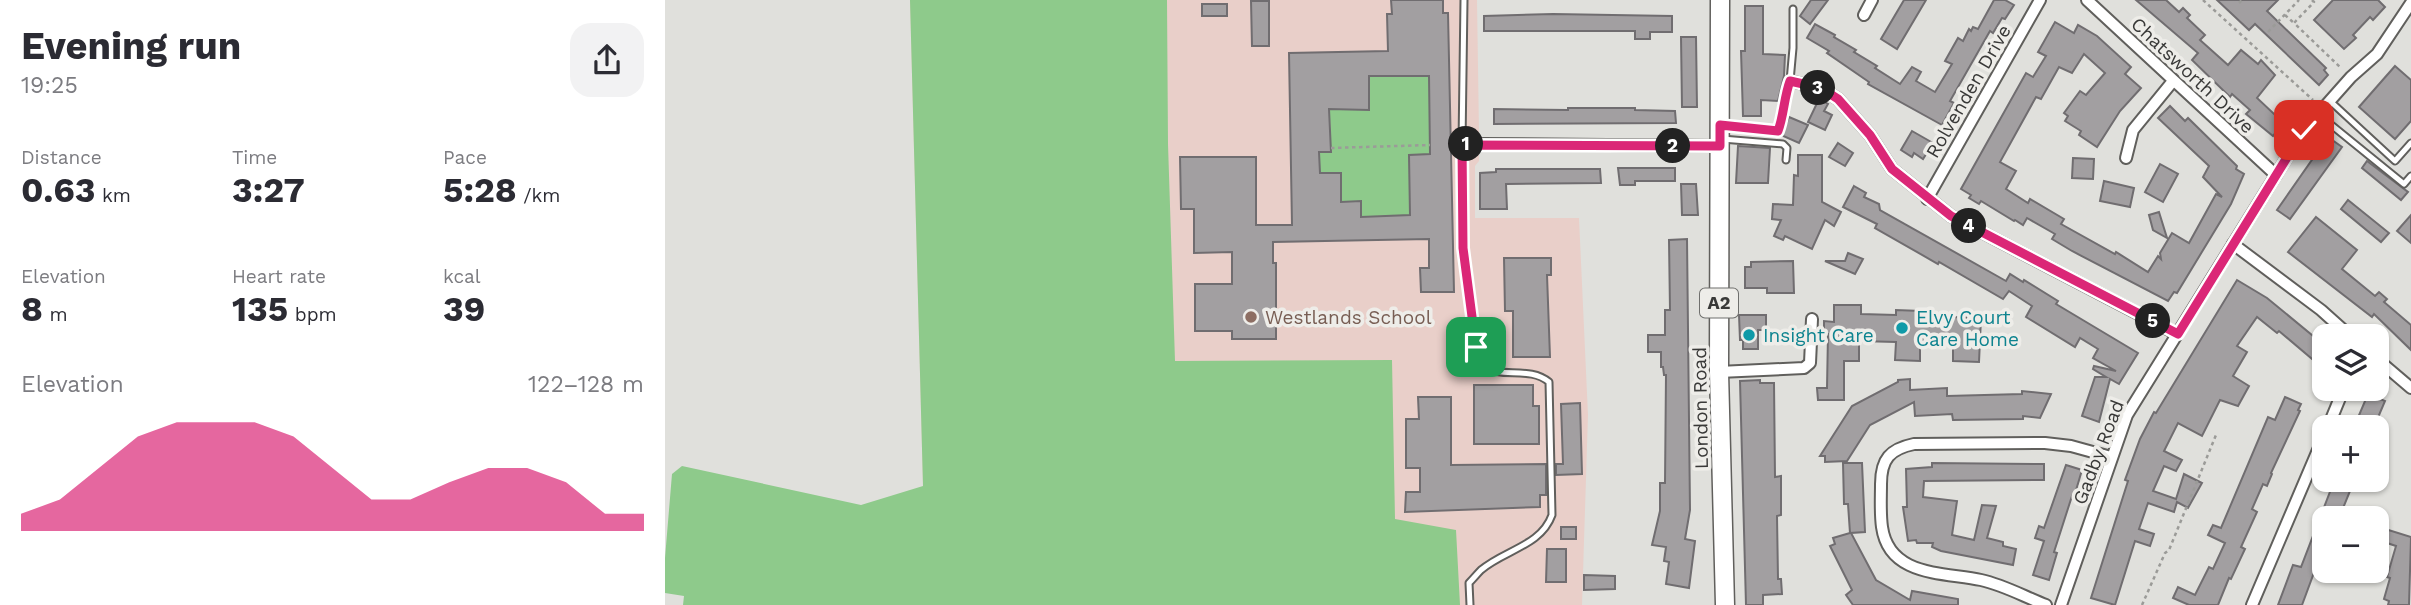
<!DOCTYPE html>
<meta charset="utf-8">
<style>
:root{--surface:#fff;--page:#f2f2f3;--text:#2b2b33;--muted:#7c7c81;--accent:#db2777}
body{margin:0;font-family:"Work Sans",sans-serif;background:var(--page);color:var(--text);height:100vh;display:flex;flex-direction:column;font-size:26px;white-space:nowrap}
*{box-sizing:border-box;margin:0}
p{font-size:23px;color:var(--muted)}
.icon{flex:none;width:38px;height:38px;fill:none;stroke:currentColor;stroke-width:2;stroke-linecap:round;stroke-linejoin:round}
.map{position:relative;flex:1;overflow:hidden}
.sheet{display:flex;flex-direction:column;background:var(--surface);width:665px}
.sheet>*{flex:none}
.tools{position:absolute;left:1647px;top:324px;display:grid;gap:14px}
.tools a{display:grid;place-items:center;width:77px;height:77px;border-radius:14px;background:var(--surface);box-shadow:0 2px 5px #0004;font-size:35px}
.pin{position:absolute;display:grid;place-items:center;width:60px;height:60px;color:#fff;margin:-30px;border-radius:14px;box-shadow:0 4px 10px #0006}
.km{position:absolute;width:35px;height:35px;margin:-18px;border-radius:50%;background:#222;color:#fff;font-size:19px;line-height:35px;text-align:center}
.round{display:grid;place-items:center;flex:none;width:74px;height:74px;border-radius:21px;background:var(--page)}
.overview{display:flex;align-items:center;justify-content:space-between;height:119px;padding:0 21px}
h1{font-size:38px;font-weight:700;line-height:52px}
.stats{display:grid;grid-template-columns:repeat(3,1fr);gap:10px;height:119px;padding:7px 21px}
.stats div{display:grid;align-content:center}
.stats b{font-size:35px;font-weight:700}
.stats small{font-size:19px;font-weight:400}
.stats p{font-size:19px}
.chart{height:196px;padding:14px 21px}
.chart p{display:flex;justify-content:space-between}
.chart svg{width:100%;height:126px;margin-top:7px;fill:var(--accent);opacity:.7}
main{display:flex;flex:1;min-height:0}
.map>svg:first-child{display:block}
.education{fill:#e9cfc9}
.green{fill:#8eca8b}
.building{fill:#a29fa1;stroke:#706d70;stroke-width:2;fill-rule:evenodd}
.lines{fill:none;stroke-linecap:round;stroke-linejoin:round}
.service-casing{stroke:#605f5c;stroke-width:9}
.minor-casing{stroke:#605f5c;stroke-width:14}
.primary-casing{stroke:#605f5c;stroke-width:21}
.path{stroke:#9b9b98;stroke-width:2.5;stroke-dasharray:3.5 3.5;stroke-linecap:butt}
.service{stroke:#fff;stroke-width:5}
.minor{stroke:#fff;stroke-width:10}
.primary{stroke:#fff;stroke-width:18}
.route-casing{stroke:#fff;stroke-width:14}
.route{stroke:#db2777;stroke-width:9}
.education-dot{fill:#8d6e63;stroke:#eeede9;stroke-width:2.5}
.culture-dot{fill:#0f9aa8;stroke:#eeede9;stroke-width:2.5}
.labels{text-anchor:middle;stroke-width:7;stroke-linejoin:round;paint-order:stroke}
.shield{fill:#eeede9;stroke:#6f6f6d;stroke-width:2}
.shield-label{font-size:18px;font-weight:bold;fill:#393938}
.street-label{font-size:19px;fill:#393938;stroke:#eeede9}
.education-label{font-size:19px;fill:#785e54;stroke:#eeede9;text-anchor:start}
.culture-label{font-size:19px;fill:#0d838f;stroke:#eeede9;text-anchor:start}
</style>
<main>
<section class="sheet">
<div class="overview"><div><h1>Evening run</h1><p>19:25</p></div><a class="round"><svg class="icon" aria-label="share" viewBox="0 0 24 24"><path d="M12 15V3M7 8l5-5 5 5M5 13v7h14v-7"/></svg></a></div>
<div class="stats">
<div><p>Distance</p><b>0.63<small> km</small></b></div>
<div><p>Time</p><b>3:27</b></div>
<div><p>Pace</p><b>5:28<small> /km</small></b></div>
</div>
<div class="stats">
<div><p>Elevation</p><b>8<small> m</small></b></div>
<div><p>Heart rate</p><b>135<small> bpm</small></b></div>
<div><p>kcal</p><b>39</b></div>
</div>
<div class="chart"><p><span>Elevation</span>122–128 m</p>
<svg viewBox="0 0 160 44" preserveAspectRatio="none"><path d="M0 44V38L10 33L20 22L30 11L40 6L50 6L60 6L70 11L80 22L90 33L100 33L110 27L120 22L130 22L140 27L150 38L160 38V44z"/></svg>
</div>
</section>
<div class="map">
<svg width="1746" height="605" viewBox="0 0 1746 605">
<rect width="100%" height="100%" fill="#e0e0dc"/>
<polygon class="education" points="245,0 812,0 814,133 818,144 814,148 814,161 810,166 810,218 914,218 923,415 917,605 522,605 258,486"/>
<g class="green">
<polygon points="245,0 502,0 503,144 510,361 727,360 730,519 791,530 795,605 18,605 19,596 0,593 0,558 7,474 17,466 196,505 258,486"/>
<polygon points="764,76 766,154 744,155 745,215 643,218 654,152 666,151 665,119 646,119 644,77"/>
</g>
<g class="building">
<path d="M 726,0 L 778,0 L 778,13 L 783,13 L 789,292 L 756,292 L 755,268 L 764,268 L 764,239 L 608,242 L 608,263 L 611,263 L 611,339 L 567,339 L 567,331 L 530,331 L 530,284 L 567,284 L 567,252 L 529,253 L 529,209 L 516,209 L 515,157 L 591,157 L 591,225 L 627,225 L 624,53 L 723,51 L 722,14 L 727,14 ZM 704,76 L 764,76 L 765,154 L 744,155 L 745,215 L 696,217 L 696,201 L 676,202 L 676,173 L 655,173 L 654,152 L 666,152 L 664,109 L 704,110 Z"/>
<polygon points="1146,0 1163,0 1145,24 1135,16"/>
<polygon points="1239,0 1261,0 1232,49 1216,39"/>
<polygon points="1329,0 1340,0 1349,5 1340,19 1337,18 1328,33 1325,31 1285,101 1289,103 1277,125 1203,84 1204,82 1162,53 1164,51 1142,38 1150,24 1170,35 1169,37 1191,50 1189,52 1212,66 1210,68 1235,84 1247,67 1256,72 1251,81 1270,92 1287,64 1280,61 1293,38 1298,41 1304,29 1306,31 1308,27 1313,29"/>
<polygon points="1471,0 1501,0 1514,12 1518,8 1525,15 1522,18 1540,35 1535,40 1563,65 1576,50 1593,64 1596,60 1610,75 1592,98 1626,130 1619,139 1611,132 1608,136 1581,114 1585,110 1567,94 1565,97 1527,60 1533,53"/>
<polygon points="1552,0 1613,0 1602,11 1661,68 1659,70 1663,75 1654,85 1590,24 1584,30"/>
<polygon points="1668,0 1713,0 1720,7 1708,20 1705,17 1688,35 1691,38 1679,49 1649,20"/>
<polygon points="586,1 604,1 604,46 587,46"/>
<rect x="537" y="4" width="25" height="12"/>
<polygon points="1080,6 1098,6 1098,54 1120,55 1119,76 1113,101 1096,100 1096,116 1078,116 1076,51 1080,51"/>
<polygon points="888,14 1007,16 1007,32 985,32 985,39 970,39 970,31 819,31 819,16"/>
<polygon points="1390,22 1409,33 1413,25 1432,36 1466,67 1460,74 1476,88 1455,111 1432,147 1414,135 1416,131 1400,121 1403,116 1399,113 1415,91 1421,95 1440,73 1419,54 1407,73 1394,67 1376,99 1371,97 1335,162 1351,171 1341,189 1363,203 1365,199 1399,219 1396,224 1450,254 1451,252 1483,272 1493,256 1496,259 1495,253 1507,233 1524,243 1551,194 1557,197 1538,177 1544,166 1493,118 1505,106 1520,121 1523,118 1572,166 1571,169 1579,174 1566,204 1512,293 1509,292 1503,301 1407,251 1387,239 1390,234 1362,218 1358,225 1350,220 1349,221 1316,201 1314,204 1304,198 1306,195 1296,189 1361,73 1368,77 1381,56 1373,52"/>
<polygon points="1016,37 1031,37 1032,107 1017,107"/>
<polygon points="1730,66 1746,80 1746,121 1730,139 1694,107"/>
<polygon points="1154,99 1163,104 1159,111 1167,115 1160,130 1143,122"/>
<polygon points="903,108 970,108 970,110 1010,111 1011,123 829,124 829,109 903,110"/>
<polygon points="1124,117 1143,125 1134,143 1116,135"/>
<polygon points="1247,131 1268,143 1258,159 1249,153 1247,157 1236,150"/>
<polygon points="1663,137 1677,147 1625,219 1612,210"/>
<polygon points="1173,143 1188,153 1180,166 1164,157"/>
<polygon points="1073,146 1105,148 1103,183 1071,183"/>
<polygon points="1133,155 1157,155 1157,202 1176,212 1169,226 1160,220 1147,249 1120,236 1118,240 1109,236 1116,220 1107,219 1108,204 1128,205 1129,175 1133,176"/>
<polygon points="1408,158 1429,159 1428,179 1407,178"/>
<polygon points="1702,161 1743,192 1736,200 1697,168"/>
<polygon points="1495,164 1513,174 1498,202 1480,192"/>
<polygon points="953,168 1010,168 1010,181 970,181 970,185 955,185"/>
<polygon points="831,169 935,169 936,183 841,184 842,209 815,209 815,173 831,172"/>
<polygon points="1439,181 1469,188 1465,207 1435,201"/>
<polygon points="1016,184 1031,184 1033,215 1017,215"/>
<polygon points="1189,186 1201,193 1199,197 1214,204 1215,210 1341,281 1345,274 1358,282 1359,280 1393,301 1391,304 1473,353 1454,384 1445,379 1434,422 1417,416 1430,377 1441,377 1428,369 1429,366 1451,371 1428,358 1433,349 1415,338 1410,347 1361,317 1367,306 1344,291 1338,299 1274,262 1273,264 1210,228 1212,224 1178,207"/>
<polygon points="1683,200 1724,233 1716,242 1676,209"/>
<polygon points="1494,212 1502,238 1488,230 1484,215"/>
<polygon points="1746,215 1746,243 1732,231"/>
<polygon points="1651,217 1692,250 1677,269 1710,296 1714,292 1722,299 1719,302 1746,325 1746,350 1709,314 1707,317 1623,252"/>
<polygon points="1022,239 1025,510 1020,539 1030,541 1024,588 1001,584 1004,562 999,561 1001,547 987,545 995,511 995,483 1000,483 1001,375 999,375 998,367 996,367 996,352 983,352 983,335 1000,335 1000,310 1005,310 1004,240"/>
<polygon points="1183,253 1198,259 1190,274 1160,261 1180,261"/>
<polygon points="839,258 886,258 886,275 882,275 885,357 848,357 848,311 840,311"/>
<polygon points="1128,261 1129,293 1102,293 1102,288 1080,288 1080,267 1086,267 1086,262"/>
<polygon points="1572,280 1602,298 1659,345 1659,356 1653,364 1614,331 1612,333 1592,317 1572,346 1582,352 1568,376 1584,386 1573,406 1555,400 1537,436 1513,423 1499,451 1517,460 1511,471 1499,466 1488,491 1511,499 1519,474 1537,483 1523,508 1512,502 1509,512 1483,503 1474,529 1489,534 1485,546 1470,541 1450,605 1426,598 1463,481 1460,480 1475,439 1489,412 1491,413"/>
<polygon points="1169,305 1196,305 1196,314 1231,315 1231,310 1256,311 1256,316 1316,318 1314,362 1288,361 1288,344 1255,343 1255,361 1230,360 1231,342 1194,341 1194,361 1179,361 1179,400 1153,400 1152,388 1162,388 1163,334 1159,334 1159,321 1169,322"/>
<polygon points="1074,315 1101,315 1101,330 1093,330 1093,349 1078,349 1078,340 1075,340"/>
<polygon points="1245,379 1245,390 1282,388 1282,396 1357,394 1357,391 1386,394 1375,418 1358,416 1358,419 1288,420 1287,414 1250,416 1249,402 1205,425 1182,461 1160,462 1160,456 1155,456 1187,406 1233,382 1233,380"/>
<polygon points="1095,380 1095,383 1109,383 1110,477 1116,476 1116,515 1112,516 1113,579 1116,579 1117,594 1098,595 1098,605 1081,605 1075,381"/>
<polygon points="809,385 868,385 868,406 874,406 874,444 809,444"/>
<polygon points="1703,394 1720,401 1709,427 1689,427"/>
<polygon points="753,397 786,397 786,465 881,464 881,495 875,495 875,507 740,512 741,492 755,492 755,468 741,468 741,419 754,419"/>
<polygon points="1620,397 1636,404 1633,410 1635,411 1606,473 1607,474 1602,486 1598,484 1587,509 1592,512 1576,547 1580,549 1566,579 1564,578 1553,605 1524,605 1508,598 1513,587 1530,595 1544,567 1548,569 1560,543 1543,535 1548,525 1556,528 1603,417 1610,420"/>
<polygon points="915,403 917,474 891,475 891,464 898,464 896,404"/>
<polygon points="1178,463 1197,463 1200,532 1186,533 1211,580 1245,600 1247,591 1293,599 1293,605 1188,605 1181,595 1187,590 1165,546 1170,544 1168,538 1185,533 1183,504 1179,504"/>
<polygon points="1267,463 1379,464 1379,480 1259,481 1258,497 1292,501 1287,535 1309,540 1317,505 1331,506 1322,538 1338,542 1338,546 1351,549 1348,565 1276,551 1267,547 1268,543 1252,543 1251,540 1243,541 1238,507 1242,507 1241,469 1267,467"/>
<polygon points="1401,465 1417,470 1409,497 1407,496 1389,552 1392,553 1384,580 1368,575 1379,541 1370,538 1374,526 1379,528"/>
<polygon points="1668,484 1685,491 1674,518 1659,518 1659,572 1650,570 1637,605 1613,605 1628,565 1636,567"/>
<rect x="896" y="527" width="15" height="12"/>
<polygon points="1717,528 1746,537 1744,605 1723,605 1724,601 1719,599 1725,578 1722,577 1731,546 1713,540"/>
<polygon points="882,549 901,549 901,582 881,582"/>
<polygon points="919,575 950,576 950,589 919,590"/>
</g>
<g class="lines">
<g class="service-casing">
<g id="service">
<polyline points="1665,101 1730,161 1746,143"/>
<polyline points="1654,115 1739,184 1746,176"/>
<polyline points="1058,125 1113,131 1119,95 1125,81 1128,48 1128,9"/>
<polyline points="1057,139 1118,144 1122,148 1121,160"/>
<polyline points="797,144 799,0"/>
<path d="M 805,605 L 804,583 C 808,579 812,574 816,570 C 839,550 876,546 887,515 L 884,382 C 866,367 841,377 820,369 L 814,358 L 811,347 L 798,248 L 797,144 L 818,144"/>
</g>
</g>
<g class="minor-casing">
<g id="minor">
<polyline points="1422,0 1611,175"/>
<polyline points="1199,15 1207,0"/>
<polyline points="1125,81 1156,88 1173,99 1205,135 1227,169 1286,216 1512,334"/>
<polyline points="818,144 1054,146"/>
<polyline points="1461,158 1468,130 1508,81"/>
<polyline points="1262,199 1375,0"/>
<polyline points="1568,244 1656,310 1685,336"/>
<polyline points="1712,359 1746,388"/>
<polyline points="1054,372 1139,368 1145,363 1147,319"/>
<polyline points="1663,427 1679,388"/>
<path d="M 1381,605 C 1360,597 1339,585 1316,580 C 1279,572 1224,577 1217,527 C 1215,513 1216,498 1216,484 C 1216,459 1225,449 1249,444 L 1380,443 L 1406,446 L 1446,457"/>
<polyline points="1396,605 1462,415 1639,130 1686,77 1712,54 1746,3"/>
<polyline points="1587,605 1659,436"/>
</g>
</g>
<g class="primary-casing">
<polyline id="primary" points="1055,0 1054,372 1060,605"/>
</g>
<g class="path">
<polyline points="1538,0 1648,100"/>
<polyline points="1647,0 1649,2 1629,23 1676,68"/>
<polyline points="1574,3 1577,0"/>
<polyline points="1620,15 1629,23"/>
<polyline points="1603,32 1634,0"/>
<polyline points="666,148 765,145"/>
<polyline points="1477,605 1500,553 1504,550 1551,435"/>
</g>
<use href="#service" class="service"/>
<use href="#minor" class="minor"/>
<use href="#primary" class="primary"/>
</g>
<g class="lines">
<g class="route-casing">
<path id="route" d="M 811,347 L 798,248 L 797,145 L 1055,146 L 1055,125 L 1113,131 C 1119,115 1119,97 1125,81 L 1156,88 L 1173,99 L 1205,135 L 1227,169 L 1286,216 L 1513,334 L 1639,130"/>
</g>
<use href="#route" class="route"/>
</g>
<circle class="education-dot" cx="586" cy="317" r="7"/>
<g class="culture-dot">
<circle cx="1237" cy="328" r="7"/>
<circle cx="1084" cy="335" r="7"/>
</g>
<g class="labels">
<rect class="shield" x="1035" y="288.5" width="38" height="29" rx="5"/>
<g class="shield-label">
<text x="1054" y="309">A2</text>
</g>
<g class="street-label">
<text transform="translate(1528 75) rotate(43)" y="7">Chatsworth Drive</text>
<text transform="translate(1303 91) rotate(-60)" y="7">Rolvenden Drive</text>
<text transform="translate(1035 408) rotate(-91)" y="7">London Road</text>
<text transform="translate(1433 452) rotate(-69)" y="7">Gadby Road</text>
</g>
<g class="education-label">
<text x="600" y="324">Westlands School</text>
</g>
<g class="culture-label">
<text x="1251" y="324">Elvy Court<tspan x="1251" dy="22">Care Home</tspan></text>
<text x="1098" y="342">Insight Care</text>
</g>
</g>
</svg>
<div class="tools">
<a><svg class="icon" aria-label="layers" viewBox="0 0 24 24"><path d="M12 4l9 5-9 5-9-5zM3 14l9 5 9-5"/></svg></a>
<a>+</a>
<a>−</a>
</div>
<div class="pin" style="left:811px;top:347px;background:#1e9e55"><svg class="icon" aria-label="arrive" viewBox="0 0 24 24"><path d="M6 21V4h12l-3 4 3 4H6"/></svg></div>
<div class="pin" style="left:1639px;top:130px;background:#d93025"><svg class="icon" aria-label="check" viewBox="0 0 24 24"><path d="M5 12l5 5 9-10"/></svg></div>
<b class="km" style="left:801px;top:144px">1</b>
<b class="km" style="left:1008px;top:146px">2</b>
<b class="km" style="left:1153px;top:88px">3</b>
<b class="km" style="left:1304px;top:226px">4</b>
<b class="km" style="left:1488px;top:321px">5</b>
</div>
</main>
